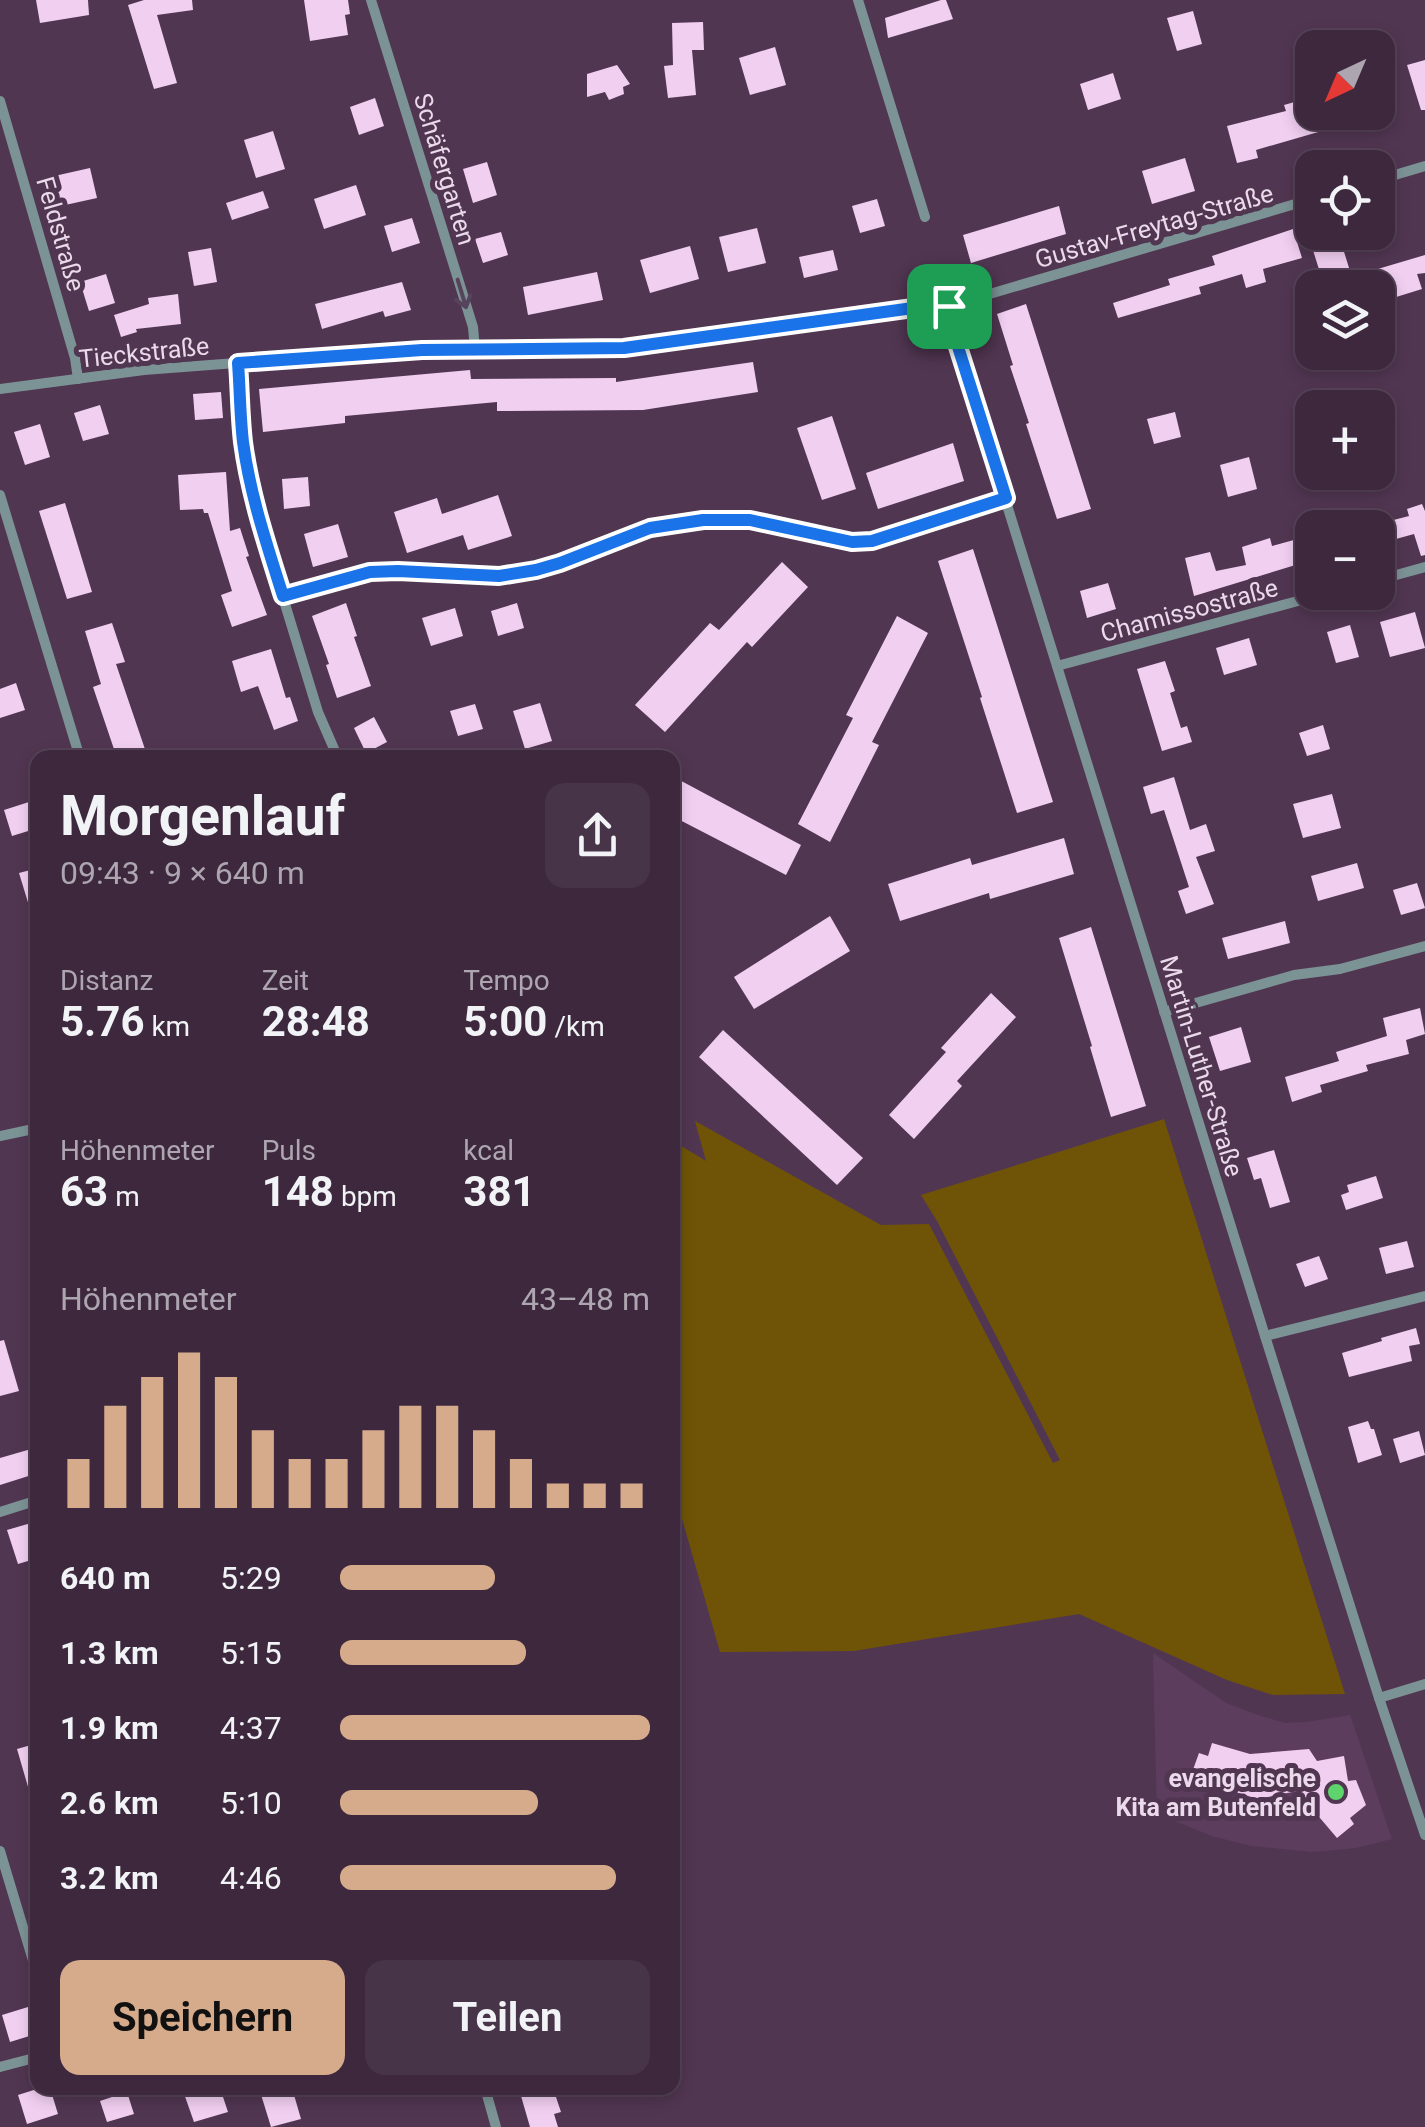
<!DOCTYPE html>
<html lang="de">
<meta charset="utf-8">
<style>
:root{--surface:#3d283e;--page:#483449;--text:#f1f3f6;--muted:#ada6b0;--line:#564458;--accent:#d6ab8b}
body{margin:0;font-family:Roboto,sans-serif;background:var(--page);color:var(--text);height:100vh;display:flex;flex-direction:column;font-size:38px;white-space:nowrap}
*{box-sizing:border-box;margin:0}
p{font-size:32px;color:var(--muted)}
.icon{flex:none;width:55px;height:55px;fill:none;stroke:currentColor;stroke-width:2;stroke-linecap:round;stroke-linejoin:round}
.map{position:relative;flex:1;overflow:hidden}
.drawer{position:absolute;left:30px;top:750px;width:650px;height:1345px;display:flex;flex-direction:column;background:var(--surface);border-radius:20px;box-shadow:0 5px 15px #0003,0 0 0 2px var(--line)}
.drawer>*{flex:none}
.needle{width:65px;rotate:224deg}
.buttons{position:absolute;left:1295px;top:30px;display:grid;gap:20px}
.buttons a{display:grid;place-items:center;width:100px;height:100px;border-radius:20px;background:var(--surface);box-shadow:0 5px 15px #0003,0 0 0 2px var(--line);font-size:50px}
.pin{position:absolute;display:grid;place-items:center;width:85px;height:85px;color:#fff;margin:-42px;border-radius:20px;box-shadow:0 5px 15px #0006}
.round{display:grid;place-items:center;flex:none;width:105px;height:105px;border-radius:20px;background:var(--page)}
.head{display:flex;align-items:center;justify-content:space-between;height:170px;padding:0 30px}
h1{font-size:55px;font-weight:700;line-height:75px}
.figures{display:grid;grid-template-columns:repeat(3,1fr);gap:15px;height:170px;padding:10px 30px}
.figures div{display:grid;align-content:center}
.figures b{font-size:42px;font-weight:700}
.figures small{font-size:28px;font-weight:400}
.figures p{font-size:28px}
.chart{height:280px;padding:20px 30px}
.chart p{display:flex;justify-content:space-between}
.chart svg{width:100%;height:180px;margin-top:10px;stroke:var(--accent);stroke-width:6}
.cta{display:flex;gap:20px;margin-top:auto;padding:20px 30px}
.cta a{flex:1;height:115px;border-radius:20px;background:var(--accent);color:#111;font-size:40px;font-weight:700;line-height:115px;text-align:center}
.cta a+a{background:var(--page);color:var(--text)}
ul{padding:0 30px;list-style:none;font-size:32px}
li{display:grid;grid-template-columns:160px 120px 1fr;align-items:center;height:75px}
li i{height:25px;border-radius:12px;background:var(--accent)}
.map>svg:first-child{display:block}
.built{fill:#5d3d5e}
.green{fill:#6f5407}
.building{fill:#f1cff1}
.lines{fill:none;stroke-linecap:round;stroke-linejoin:round}
.street{stroke:#7c9395;stroke-width:10}
.oneway{stroke:#57445c}
.route-casing{stroke:#fff;stroke-width:20}
.route{stroke:#1a73e8;stroke-width:12}
.poi-dot{fill:#5ed56c;stroke:#513652;stroke-width:4}
.labels{text-anchor:middle;stroke-width:10;stroke-linejoin:round;paint-order:stroke}
.street-label{font-size:25px;fill:#ebdaeb;stroke:#513652}
.poi-label{font-size:25px;font-weight:bold;fill:#ebdaeb;stroke:#513652;text-anchor:end}
</style>
<div class="map">
<svg width="1425" height="2127" viewBox="0 0 1425 2127">
<rect width="100%" height="100%" fill="#513652"/>
<polygon class="built" points="1153,1653 1226,1703 1258,1715 1285,1723 1307,1722 1350,1715 1392,1839 1356,1848 1313,1852 1251,1846 1212,1836 1157,1814"/>
<polygon class="green" points="1164,1119 1345,1694 1273,1695 1227,1680 1079,1614 854,1651 720,1652 673,1487 673,1141 706,1161 695,1121 881,1225 929,1224 1053,1463 1060,1460 937,1221 921,1195"/>
<g class="building">
<polygon points="36,0 88,0 89,15 40,23"/>
<polygon points="144,0 192,0 193,10 157,15 177,83 154,89 128,5"/>
<polygon points="304,0 348,0 350,14 345,15 348,35 310,41"/>
<polygon points="941,0 946,0 953,19 888,38 885,18"/>
<polygon points="1193,11 1202,44 1177,51 1167,18"/>
<polygon points="703,22 704,50 692,50 696,95 668,98 664,66 673,65 672,23"/>
<polygon points="775,47 786,85 750,95 739,58"/>
<polygon points="1425,60 1425,110 1421,110 1407,65"/>
<polygon points="617,65 630,84 623,87 624,94 609,100 605,92 587,97 587,74"/>
<polygon points="1113,73 1121,99 1088,110 1080,84"/>
<polygon points="1312,97 1312,112 1370,112 1370,117 1256,150 1258,158 1237,163 1227,126 1286,111 1284,105"/>
<polygon points="375,98 384,126 359,135 350,107"/>
<polygon points="273,131 285,169 256,178 244,140"/>
<polygon points="1185,158 1195,191 1152,204 1142,171"/>
<polygon points="487,162 497,195 473,203 463,169"/>
<polygon points="90,168 97,198 56,207 50,177"/>
<polygon points="356,185 366,215 324,229 314,199"/>
<polygon points="263,191 269,208 232,220 226,203"/>
<polygon points="877,199 885,226 860,233 852,206"/>
<polygon points="1059,206 1066,234 971,263 963,235"/>
<polygon points="412,218 420,243 392,252 384,226"/>
<polygon points="757,228 766,263 728,272 719,237"/>
<polygon points="1293,229 1302,258 1263,269 1266,282 1246,288 1242,274 1199,287 1201,294 1118,318 1113,303 1170,285 1168,279 1215,265 1212,256"/>
<polygon points="501,232 508,255 483,263 475,239"/>
<polygon points="1340,239 1350,271 1322,279 1312,247"/>
<polygon points="690,246 699,279 650,293 640,260"/>
<polygon points="211,248 217,282 194,286 188,252"/>
<polygon points="833,250 838,270 804,278 799,257"/>
<polygon points="1425,255 1425,273 1417,274 1422,289 1393,298 1387,279 1373,281 1371,271"/>
<polygon points="597,272 603,300 528,315 523,287"/>
<polygon points="106,274 115,303 89,311 80,282"/>
<polygon points="402,282 411,310 385,317 383,311 322,329 315,304"/>
<polygon points="178,294 181,324 136,329 137,332 121,337 114,315 149,304 148,298"/>
<polygon points="1026,304 1091,509 1057,519 1026,424 1029,423 1010,366 1013,365 997,314"/>
<polygon points="753,362 758,392 643,410 497,411 497,402 345,416 345,423 263,432 259,389 470,370 471,379 616,378 616,382"/>
<polygon points="221,392 223,418 195,420 193,394"/>
<polygon points="100,405 109,434 83,441 74,413"/>
<polygon points="1175,412 1181,437 1154,444 1147,419"/>
<polygon points="832,416 856,489 822,500 797,428"/>
<polygon points="40,424 50,457 25,465 14,432"/>
<polygon points="953,443 964,481 878,509 866,473"/>
<polygon points="1249,457 1257,489 1228,497 1220,465"/>
<polygon points="226,472 230,531 240,528 249,556 246,557 267,615 232,627 221,595 232,591 208,513 204,513 203,509 180,510 178,475"/>
<polygon points="308,477 310,506 284,509 282,479"/>
<polygon points="498,495 512,536 468,550 463,535 407,553 394,512 437,498 442,514"/>
<polygon points="65,503 92,592 67,599 39,511"/>
<polygon points="1422,504 1425,511 1425,555 1421,556 1414,534 1378,544 1378,524 1409,516 1407,509"/>
<polygon points="338,524 348,557 313,567 304,534"/>
<polygon points="1312,535 1312,560 1194,596 1185,558 1210,552 1216,571 1246,565 1242,547 1270,538 1272,546"/>
<polygon points="973,549 1053,802 1017,813 980,698 982,697 938,561"/>
<polygon points="782,562 808,587 752,647 747,642 665,732 635,705 710,623 719,630"/>
<polygon points="1108,583 1116,609 1087,618 1080,591"/>
<polygon points="346,603 357,636 354,637 371,686 337,698 326,665 329,664 312,616"/>
<polygon points="517,603 524,628 498,636 491,611"/>
<polygon points="455,608 463,636 431,646 422,618"/>
<polygon points="1415,612 1425,648 1390,657 1380,622"/>
<polygon points="897,616 928,633 872,742 879,745 830,842 798,824 853,718 846,715"/>
<polygon points="112,623 125,662 116,664 148,758 117,758 93,687 101,684 85,631"/>
<polygon points="1350,625 1359,657 1336,663 1327,632"/>
<polygon points="1249,638 1257,665 1224,675 1216,648"/>
<polygon points="271,649 286,698 290,697 298,721 274,730 258,686 241,692 232,661"/>
<polygon points="1165,661 1175,691 1170,693 1181,728 1187,726 1192,742 1162,751 1137,669"/>
<polygon points="16,683 25,710 0,718 0,689"/>
<polygon points="540,703 552,741 525,749 513,711"/>
<polygon points="475,704 483,729 458,736 450,711"/>
<polygon points="374,717 387,742 366,753 354,728"/>
<polygon points="1323,725 1330,749 1307,756 1299,733"/>
<polygon points="672,776 801,845 786,875 672,816"/>
<polygon points="1174,777 1190,830 1206,824 1215,851 1196,857 1214,904 1186,914 1178,891 1189,887 1164,810 1151,814 1143,787"/>
<polygon points="1332,794 1341,828 1303,838 1293,804"/>
<polygon points="32,801 38,818 38,828 12,836 4,810"/>
<polygon points="1064,838 1074,874 990,899 989,893 900,921 888,884 970,858 972,865"/>
<polygon points="1357,863 1364,888 1318,901 1311,876"/>
<polygon points="38,868 38,922 34,922 19,873"/>
<polygon points="1417,883 1425,908 1401,915 1393,890"/>
<polygon points="830,916 850,951 754,1009 734,977"/>
<polygon points="1285,921 1290,943 1228,959 1222,938"/>
<polygon points="1091,927 1146,1106 1111,1117 1090,1047 1092,1046 1059,938"/>
<polygon points="991,993 1016,1017 957,1081 962,1086 914,1139 889,1115 946,1052 941,1048"/>
<polygon points="1420,1008 1425,1034 1406,1040 1409,1054 1366,1065 1368,1071 1320,1085 1322,1092 1292,1102 1285,1077 1339,1061 1336,1052 1387,1036 1383,1018"/>
<polygon points="1241,1027 1251,1062 1220,1071 1209,1037"/>
<polygon points="723,1030 863,1158 837,1185 699,1057"/>
<polygon points="1274,1150 1290,1202 1270,1208 1261,1178 1254,1180 1247,1158"/>
<polygon points="1376,1176 1383,1198 1346,1210 1341,1195 1349,1192 1347,1185"/>
<polygon points="1407,1241 1414,1267 1386,1274 1379,1248"/>
<polygon points="1319,1256 1328,1279 1305,1287 1296,1264"/>
<polygon points="1416,1328 1420,1344 1409,1346 1412,1361 1349,1377 1342,1353 1382,1341 1381,1338"/>
<polygon points="4,1340 19,1391 0,1396 0,1341"/>
<polygon points="1368,1421 1371,1429 1374,1429 1382,1455 1358,1463 1348,1427"/>
<polygon points="1419,1431 1425,1455 1400,1463 1393,1439"/>
<polygon points="38,1447 38,1473 0,1485 0,1458"/>
<polygon points="38,1521 38,1558 18,1564 7,1530"/>
<polygon points="38,1743 38,1804 33,1804 17,1749"/>
<polygon points="1212,1743 1250,1754 1309,1749 1317,1761 1344,1756 1348,1781 1356,1780 1366,1805 1350,1818 1354,1824 1337,1838 1297,1791 1258,1799 1190,1778 1199,1753 1208,1756"/>
<polygon points="28,2007 36,2034 10,2042 2,2015"/>
<polygon points="40,2088 50,2088 58,2114 27,2124 18,2095"/>
<polygon points="182,2088 220,2088 228,2112 194,2122"/>
<polygon points="259,2088 292,2088 301,2119 271,2127"/>
<polygon points="553,2088 561,2112 554,2114 558,2127 530,2127 521,2096"/>
<polygon points="127,2092 134,2114 107,2122 100,2101"/>
</g>
<g class="lines">
<g class="street">
<polyline points="371,0 473,327 475,350"/>
<polyline points="858,0 925,217"/>
<polyline points="0,101 75,358 78,379"/>
<polyline points="1378,180 1425,166"/>
<polyline points="949,306 952,328 1265,1336 1379,1698 1425,1835"/>
<polyline points="238,363 243,441 259,519 318,712 338,758"/>
<polyline points="0,389 144,370 423,349 624,348 913,308 949,306 1312,199"/>
<polyline points="0,495 80,758"/>
<polyline points="1378,580 1425,567"/>
<polyline points="283,596 339,579 370,572 499,576 536,570 559,563 650,528 703,520 750,520 852,543 873,541 1006,498"/>
<polyline points="1057,666 1331,592"/>
<polyline points="1164,1012 1294,975 1340,969 1425,946"/>
<polyline points="0,1136 38,1128"/>
<polyline points="1265,1336 1425,1296"/>
<polyline points="0,1512 38,1500"/>
<polyline points="1379,1698 1425,1684"/>
<polyline points="0,1851 38,1977"/>
<polyline points="0,2067 38,2057"/>
<polyline points="485,2088 496,2127"/>
</g>
</g>
<defs><path id="oneway-shaft" d="M-6 0H5M1.5-3L5.5 0L1.5 3" fill="none" stroke-width="1.6" stroke-linecap="round" stroke-linejoin="round" transform="scale(2.5)"/></defs>
<use class="oneway" href="#oneway-shaft" transform="translate(462 294) rotate(73)"/>
<g class="lines">
<g class="route-casing">
<path id="route" d="M 949,306 L 952,328 L 1006,498 L 872,541 L 852,542 L 750,520 L 703,520 L 650,528 L 560,563 L 536,570 L 499,576 L 398,571 L 370,572 L 283,596 C 267,545 250,495 243,442 C 240,416 240,390 238,363 L 422,350 L 624,348 L 913,308 Z"/>
</g>
<use href="#route" class="route"/>
</g>
<circle class="poi-dot" cx="1336" cy="1792" r="10"/>
<g class="labels">
<g class="street-label">
<text transform="translate(445 169) rotate(73)" y="9">Schäfergarten</text>
<text transform="translate(1154 226) rotate(-16)" y="9">Gustav-Freytag-Straße</text>
<text transform="translate(61 234) rotate(74)" y="9">Feldstraße</text>
<text transform="translate(144 352) rotate(-6)" y="9">Tieckstraße</text>
<text transform="translate(1189 610) rotate(-15)" y="9">Chamissostraße</text>
<text transform="translate(1202 1066) rotate(73)" y="9">Martin-Luther-Straße</text>
</g>
<g class="poi-label">
<text x="1316" y="1787">evangelische<tspan x="1316" dy="29">Kita am Butenfeld</tspan></text>
</g>
</g>
</svg>
<div class="buttons">
<a><svg class="needle" viewBox="-14 -14 28 28"><path d="M0-13l5 13h-10z" fill="#e53935"/><path d="M0 13l5-13h-10z" fill="#ada6b0"/></svg></a>
<a><svg class="icon" aria-label="locate" viewBox="0 0 24 24"><circle cx="12" cy="12" r="6"/><path d="M12 2v4M12 18v4M2 12h4M18 12h4"/></svg></a>
<a><svg class="icon" aria-label="layers" viewBox="0 0 24 24"><path d="M12 4l9 5-9 5-9-5zM3 14l9 5 9-5"/></svg></a>
<a>+</a>
<a>−</a>
</div>
<div class="pin" style="left:949px;top:306px;background:#1e9e55"><svg class="icon" aria-label="arrive" viewBox="0 0 24 24"><path d="M6 21V4h12l-3 4 3 4H6"/></svg></div>
<section class="drawer">
<div class="head"><div><h1>Morgenlauf</h1><p>09:43 · 9 × 640 m</p></div><a class="round"><svg class="icon" aria-label="share" viewBox="0 0 24 24"><path d="M12 15V3M7 8l5-5 5 5M5 13v7h14v-7"/></svg></a></div>
<div class="figures">
<div><p>Distanz</p><b>5.76<small> km</small></b></div>
<div><p>Zeit</p><b>28:48</b></div>
<div><p>Tempo</p><b>5:00<small> /km</small></b></div>
</div>
<div class="figures">
<div><p>Höhenmeter</p><b>63<small> m</small></b></div>
<div><p>Puls</p><b>148<small> bpm</small></b></div>
<div><p>kcal</p><b>381</b></div>
</div>
<div class="chart"><p><span>Höhenmeter</span>43–48 m</p>
<svg viewBox="0 0 160 44" preserveAspectRatio="none"><path d="M5 44V32M15 44V19M25 44V12M35 44V6M45 44V12M55 44V25M65 44V32M75 44V32M85 44V25M95 44V19M105 44V19M115 44V25M125 44V32M135 44V38M145 44V38M155 44V38"/></svg>
</div>
<ul>
<li><b>640 m</b>5:29<i style="width:50%"></i></li>
<li><b>1.3 km</b>5:15<i style="width:60%"></i></li>
<li><b>1.9 km</b>4:37<i style="width:100%"></i></li>
<li><b>2.6 km</b>5:10<i style="width:64%"></i></li>
<li><b>3.2 km</b>4:46<i style="width:89%"></i></li>
</ul>
<div class="cta"><a>Speichern</a><a>Teilen</a></div>
</section>
</div>
